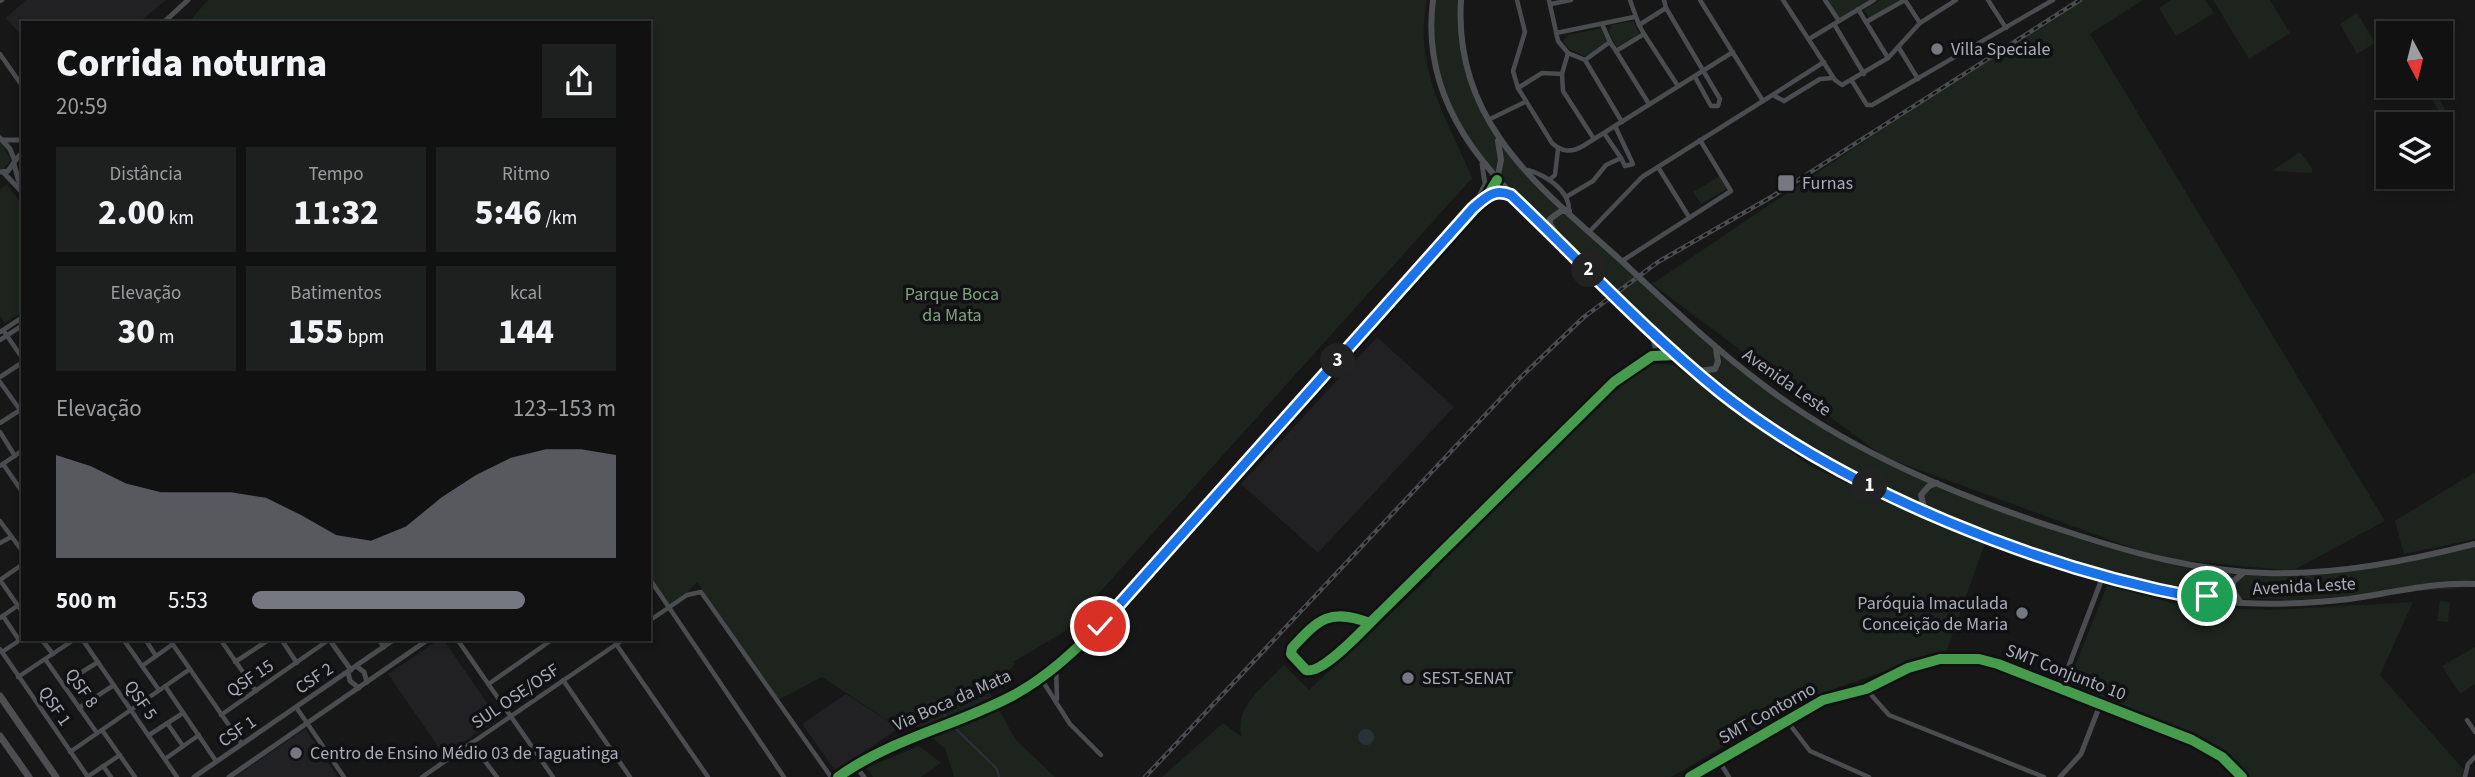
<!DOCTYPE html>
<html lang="pt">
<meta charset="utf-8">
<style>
:root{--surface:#111;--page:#1e1f1f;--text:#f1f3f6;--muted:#9c9d9f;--line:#303131;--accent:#757880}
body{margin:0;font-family:"Source Sans 3",sans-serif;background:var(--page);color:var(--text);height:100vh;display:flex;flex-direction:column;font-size:26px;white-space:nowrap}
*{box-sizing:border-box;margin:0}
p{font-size:23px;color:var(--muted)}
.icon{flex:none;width:38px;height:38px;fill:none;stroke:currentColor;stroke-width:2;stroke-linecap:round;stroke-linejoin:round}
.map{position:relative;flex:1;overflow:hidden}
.sheet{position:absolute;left:21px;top:21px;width:630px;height:620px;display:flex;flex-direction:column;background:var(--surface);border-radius:0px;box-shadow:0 4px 10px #0003,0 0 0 2px var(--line)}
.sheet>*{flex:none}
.needle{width:46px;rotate:173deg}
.tools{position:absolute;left:2376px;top:21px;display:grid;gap:14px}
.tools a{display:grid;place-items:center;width:77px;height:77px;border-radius:0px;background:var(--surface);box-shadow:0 4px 10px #0003,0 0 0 2px var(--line);font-size:35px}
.pin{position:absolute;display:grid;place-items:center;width:60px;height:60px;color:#fff;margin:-30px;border:4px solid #fff;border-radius:50%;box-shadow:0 2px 7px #0007}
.km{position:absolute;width:35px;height:35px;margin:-18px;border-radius:50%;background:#222;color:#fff;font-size:19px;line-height:35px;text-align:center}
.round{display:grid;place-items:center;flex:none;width:74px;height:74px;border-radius:0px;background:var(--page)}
.summary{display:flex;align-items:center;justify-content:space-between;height:119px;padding:0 35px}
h1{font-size:38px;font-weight:800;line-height:52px}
.stats{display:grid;grid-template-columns:repeat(3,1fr);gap:10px;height:119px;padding:7px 35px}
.stats div{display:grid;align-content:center;border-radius:0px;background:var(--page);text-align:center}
.stats b{font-size:35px;font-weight:800}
.stats small{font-size:19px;font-weight:400}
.stats p{font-size:19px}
.chart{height:196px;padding:14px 35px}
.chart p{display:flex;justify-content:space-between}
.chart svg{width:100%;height:126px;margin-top:7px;fill:var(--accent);opacity:.7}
ul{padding:0 35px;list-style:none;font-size:23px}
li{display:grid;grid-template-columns:112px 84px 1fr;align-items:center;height:52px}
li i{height:18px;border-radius:9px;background:var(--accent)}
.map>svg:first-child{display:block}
.built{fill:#212123}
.green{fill:#1d241e}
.water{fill:#2a3239}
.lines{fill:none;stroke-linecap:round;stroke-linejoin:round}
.stream{stroke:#2a3239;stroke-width:2}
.minor{stroke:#4b4c50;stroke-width:4.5}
.tertiary{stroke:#4b4c50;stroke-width:5}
.primary{stroke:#4d4f52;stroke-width:6}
.trunk{stroke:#4e4e52;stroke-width:7}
.rail-casing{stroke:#4b4c4f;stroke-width:4.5}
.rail{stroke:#111113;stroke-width:2;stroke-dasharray:5;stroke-linecap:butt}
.primary-bridge{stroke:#4d4f52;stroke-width:6}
.cycleway-casing{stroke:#111113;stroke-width:15}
.cycleway{stroke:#469c4c;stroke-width:10}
.route-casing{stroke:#fff;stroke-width:14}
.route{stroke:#1a73e8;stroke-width:9}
.poi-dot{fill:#757880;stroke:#111113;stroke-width:2.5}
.labels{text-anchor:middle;stroke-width:7;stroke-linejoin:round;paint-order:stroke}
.poi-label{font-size:18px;fill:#a8adb8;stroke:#111113;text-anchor:start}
.park-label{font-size:18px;fill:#7fa381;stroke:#111113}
.street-label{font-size:18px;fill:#a8adb8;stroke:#111113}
</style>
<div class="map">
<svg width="2475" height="777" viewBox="0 0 2475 777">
<rect width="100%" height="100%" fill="#171717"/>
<g class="built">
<polygon points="26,0 166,0 138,23 23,23 23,37 6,18"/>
<polygon points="1377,337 1454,407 1318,553 1241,484"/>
<polygon points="440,639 443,639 498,719 444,755 388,674"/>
<polygon points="846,694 899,728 836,771 802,724"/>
<polygon points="305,729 338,777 235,777"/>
</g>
<g class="green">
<path d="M 208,0 L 1427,0 C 1413,69 1447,117 1472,178 L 1064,632 L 1013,662 L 1015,664 L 989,692 L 1016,740 L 1055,777 L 954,777 L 945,748 L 909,721 L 898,727 L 822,677 L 776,701 L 697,582 L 669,612 L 649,577 L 649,23 L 188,23 Z"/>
<path d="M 1433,0 L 1460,0 C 1461,19 1461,39 1464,57 C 1482,147 1566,210 1630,269 C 1676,311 1721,358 1772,395 C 1841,446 1919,480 1998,510 C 2065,536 2134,559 2205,571 C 2294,585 2388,563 2475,545 L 2475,587 L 2293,600 L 2200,597 L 2105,573 L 1925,510 L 1855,475 L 1802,445 L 1695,370 L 1511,195 L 1466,144 L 1451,114 L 1435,68 Z"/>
<polygon points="1826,0 1871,0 1838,20"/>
<polygon points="1881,0 1901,0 1870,19 1864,10"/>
<polygon points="2074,0 2143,0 2090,34 2385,521 2292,571 2160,558 1884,457 1652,284"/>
<polygon points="2171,0 2205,0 2214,13 2176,36 2159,8"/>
<polygon points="2213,0 2270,0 2290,33 2249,59"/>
<polygon points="2357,13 2375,43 2357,54 2340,24"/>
<polygon points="1633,21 1639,34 1617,47 1609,33 1611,25"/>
<polygon points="1601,28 1607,42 1599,50 1584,56 1569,49 1563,40 1568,35"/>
<polygon points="2432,89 2438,90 2435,92 2449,116 2453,116 2447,123 2442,121 2444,119 2431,98 2427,97 2426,93"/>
<polygon points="0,141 11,160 4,169 0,169"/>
<polygon points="2300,152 2313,170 2311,173 2272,171"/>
<polygon points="1720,176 1728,188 1701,204 1693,192"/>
<polygon points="7,184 23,207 23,311 5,323 0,316 0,190"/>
<path d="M 1649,363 L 1674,365 L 1810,466 L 1907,511 L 1985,543 L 1947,650 L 1839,687 L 1738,738 L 1671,777 L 1162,777 L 1223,723 L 1242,737 C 1233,708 1265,685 1284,665 L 1309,690 L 1432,575 L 1433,567 L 1629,372 Z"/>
<polygon points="2475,472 2475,539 2404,554 2395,521"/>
<polygon points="2107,586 2188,607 2271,610 2413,602 2380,675 2465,771 2465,777 2245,777 2224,755 2067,686"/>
<polygon points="2440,601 2450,602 2448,622 2437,621"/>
<polygon points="2475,647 2475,684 2460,694 2442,666"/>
<polygon points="919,746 941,763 921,777 873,777 866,768"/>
</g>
<circle class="water" cx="1366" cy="737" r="8"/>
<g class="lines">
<g class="stream">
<polyline points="941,710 949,721"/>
<polyline points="952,725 997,769 999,777"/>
</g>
<g class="minor">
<polyline points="1517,0 1525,32 1513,71 1518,88"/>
<polyline points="1549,0 1558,41 1568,53"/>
<polyline points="1630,0 1639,25"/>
<polyline points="1783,0 1835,80 1842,85 1888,58 1920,23 1956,0"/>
<polyline points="1825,0 1839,21"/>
<polyline points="1905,0 1920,23"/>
<polyline points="1988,0 2006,28"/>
<polyline points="0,1 2,0"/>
<polyline points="1551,4 1571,0"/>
<polyline points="1666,8 1720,99 1718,106 1711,106 1695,77"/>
<polyline points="1858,9 1888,58"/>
<polyline points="1866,22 1905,0"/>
<polyline points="1602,24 1610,42"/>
<polyline points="1834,24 1864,74"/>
<polyline points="1556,33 1634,17"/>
<polyline points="1644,34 1678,86"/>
<polyline points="1809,39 1874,0"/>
<polyline points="1899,48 1918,79"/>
<polyline points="1616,51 1649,104"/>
<polyline points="0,54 23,87"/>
<polyline points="1585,60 1610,42 1616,51 1644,34 1639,25 1666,8 1664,0"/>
<polyline points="1562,74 1563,91 1594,139"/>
<polyline points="1852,81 1867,105 1872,105 2053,0"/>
<polyline points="1773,95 1784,101 1820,79 1833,78"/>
<polyline points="1763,101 1824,62"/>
<polyline points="1488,120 1525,102"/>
<path d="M 1622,122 L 1585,60 L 1568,53 L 1562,74 L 1542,73 L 1518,88 L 1552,143 C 1562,152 1571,153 1583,146 L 1733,52"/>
<polyline points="1615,126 1633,164 1625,166 1621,158"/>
<polyline points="1658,167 1689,217"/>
<path d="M 1528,170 C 1545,175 1570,190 1569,211"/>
<polyline points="1549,180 1555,175 1558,149"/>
<polyline points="1566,197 1593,181 1606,165 1621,158 1604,133"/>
<polyline points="1590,231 1642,177 1763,101 1700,0"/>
<polyline points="1622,261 1731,191 1700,140"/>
<polyline points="3,330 23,359"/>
<polyline points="0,332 23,317"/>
<polyline points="1651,332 1655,348 1652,356"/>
<polyline points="0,340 23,325"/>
<polyline points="0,377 23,362"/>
<polyline points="0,382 23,414"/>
<polyline points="0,423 20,410"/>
<polyline points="0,432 15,456"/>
<polyline points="3,464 23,493"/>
<polyline points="0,466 23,450"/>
<polyline points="0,521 23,552"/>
<polyline points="0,543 11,537"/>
<polyline points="649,578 784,777"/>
<polyline points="0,580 23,613"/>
<polyline points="0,580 23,564"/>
<polyline points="3,616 19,640"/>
<polyline points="0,618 17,606"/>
<polyline points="649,621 687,595 701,592 831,777"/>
<path d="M 1370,623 C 1329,608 1319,619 1292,648 L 1291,654 L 1306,670 C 1323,675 1365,627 1379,614 L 1614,382 L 1652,356 L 1675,355"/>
<polyline points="41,639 53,654"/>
<polyline points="82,639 177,777"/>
<polyline points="123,639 159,690"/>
<polyline points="145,639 156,656"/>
<polyline points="169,639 242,744"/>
<polyline points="220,639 256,691"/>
<polyline points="281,639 297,663"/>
<polyline points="378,639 384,647"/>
<polyline points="457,639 553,777"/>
<polyline points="616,644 708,777"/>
<polyline points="0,649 88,777"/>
<polyline points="2,652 23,638"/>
<polyline points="45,659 97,733"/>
<polyline points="235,662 270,639"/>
<polyline points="142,666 173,644"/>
<polyline points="1056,667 1057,699"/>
<polyline points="77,675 93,699"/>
<polyline points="18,677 75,639"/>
<polyline points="1040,677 1070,724 1101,755"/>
<polyline points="563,680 630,777"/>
<polyline points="490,683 553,639"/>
<polyline points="63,684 98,662"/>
<polyline points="165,686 216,761"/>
<polyline points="1866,689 1889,715 2044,777"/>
<polyline points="296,707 344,777"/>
<polyline points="79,708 114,685"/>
<polyline points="221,715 330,639"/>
<polyline points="2467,720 2475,732"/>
<polyline points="1787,721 1810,751 1869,777"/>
<polyline points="167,723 183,746"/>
<polyline points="102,730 135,777"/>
<polyline points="149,735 183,713"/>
<polyline points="471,743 497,777"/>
<polyline points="70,752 190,669"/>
<polyline points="165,759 199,735"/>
<polyline points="1719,761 1729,777"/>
<polyline points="103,766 111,777"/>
<polyline points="87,777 120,755"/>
<polyline points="422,777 624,639"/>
<polyline points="2465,777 2468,764 2475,757"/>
</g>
<g class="tertiary">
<polyline points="163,23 188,0"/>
<polyline points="0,138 10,149 15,161 8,171 0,172"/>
<polyline points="4,140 23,140"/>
<polyline points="15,161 23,151"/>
<polyline points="14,164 22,193"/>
<polyline points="3,172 21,191"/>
<polyline points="1476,203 1485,184 1482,164"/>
<polyline points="329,639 351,670"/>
<polyline points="356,666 364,672 367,682"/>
<polyline points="348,672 350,681 359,688"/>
<polyline points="2060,689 2103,576"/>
<polyline points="855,765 864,777"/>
<polyline points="194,777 395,639"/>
<polyline points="229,777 429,639"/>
<path d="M 838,777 C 891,739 955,726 1012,696 C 1046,678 1073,652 1100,626 L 1488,195 L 1497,180"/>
<polyline points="1690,777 1823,700 1866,689 1908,668 1940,659 1979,659 1998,664 2192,740 2222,757 2242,777"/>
<polyline points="2060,777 2081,754 2100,705"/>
</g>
<g class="primary">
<path d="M 1433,0 C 1416,131 1525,202 1603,285"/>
<path d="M 1461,0 C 1453,125 1542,189 1626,265"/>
<polyline points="1497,180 1501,160 1498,141"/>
<polyline points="1488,195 1496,192 1509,194"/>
<polyline points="1557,235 1550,224 1550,219 1561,211 1569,211"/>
<path d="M 1642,280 C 1681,316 1719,352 1762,384 C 1851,452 1959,497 2065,531 C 2131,553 2196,571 2266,573 C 2336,575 2408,561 2475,544"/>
<path d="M 1623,304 C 1671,351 1721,396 1778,433 C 1863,490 1960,527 2057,560 C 2117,580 2179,601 2243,603 C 2278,605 2314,603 2349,599 C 2391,593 2433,582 2475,584"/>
<polyline points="1698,371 1715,369 1718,362 1716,349"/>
<polyline points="1925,512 1921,495 1929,486 1937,483"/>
<polyline points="2201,598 2213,593 2217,586 2215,576 2208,569"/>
<polyline points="2241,603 2233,591 2233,582 2244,572"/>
</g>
<g class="trunk">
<polyline points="0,696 56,777"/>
<polyline points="0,736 29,777"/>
</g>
<g class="rail-casing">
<polyline id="rail" points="1145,777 1519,379 1584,317 1658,262 1773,196 2080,0"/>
</g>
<use href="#rail" class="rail"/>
<g class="primary-bridge">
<polyline points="1626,265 1642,280"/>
<polyline points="1603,285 1623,304"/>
</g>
<g class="cycleway-casing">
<g id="cycleway">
<path d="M 1370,623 C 1329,608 1319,619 1292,648 L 1291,654 L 1306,670 C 1323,675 1365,627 1379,614 L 1614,382 L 1652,356 L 1677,355"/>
<path d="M 838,777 C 891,739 955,726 1012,696 C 1046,678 1073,652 1100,626 L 1488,195 L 1497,180"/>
<polyline points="1690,777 1823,700 1866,689 1908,668 1940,659 1979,659 1998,664 2192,740 2222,757 2242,777"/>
</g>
</g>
<use href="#cycleway" class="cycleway"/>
</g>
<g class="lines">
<g class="route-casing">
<path id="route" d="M 1100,626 L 1473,208 C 1486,197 1494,188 1511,195 C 1580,261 1646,332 1720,392 C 1846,492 2041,569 2199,598 L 2207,596"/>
</g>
<use href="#route" class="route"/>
</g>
<g class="poi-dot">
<circle cx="1937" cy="49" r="7"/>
<rect x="1777" y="174" width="18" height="18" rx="3.5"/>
<circle cx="2022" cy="613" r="7"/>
<circle cx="1408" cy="678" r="7"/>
<circle cx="296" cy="753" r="7"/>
</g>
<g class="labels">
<g class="poi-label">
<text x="1951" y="55">Villa Speciale</text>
<text x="1802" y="189">Furnas</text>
<text x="2008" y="609" text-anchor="end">Paróquia Imaculada<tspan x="2008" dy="21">Conceição de Maria</tspan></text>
<text x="1422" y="684">SEST-SENAT</text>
<text x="310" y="759">Centro de Ensino Médio 03 de Taguatinga</text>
</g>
<g class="park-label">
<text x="952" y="300">Parque Boca<tspan x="952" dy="21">da Mata</tspan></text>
</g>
<g class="street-label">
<text transform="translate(1787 382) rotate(35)" y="6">Avenida Leste</text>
<text transform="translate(2304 586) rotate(-3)" y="6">Avenida Leste</text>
<text transform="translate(2066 672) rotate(21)" y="6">SMT Conjunto 10</text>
<text transform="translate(250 678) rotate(-34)" y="6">QSF 15</text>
<text transform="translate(314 678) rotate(-34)" y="6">CSF 2</text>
<text transform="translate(82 688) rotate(55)" y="6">QSF 8</text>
<text transform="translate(515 696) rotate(-34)" y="6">SUL OSE/OSF</text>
<text transform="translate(141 700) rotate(55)" y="6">QSF 5</text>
<text transform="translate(952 700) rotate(-24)" y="6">Via Boca da Mata</text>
<text transform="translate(55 706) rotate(56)" y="6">QSF 1</text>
<text transform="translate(1767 713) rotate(-29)" y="6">SMT Contorno</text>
<text transform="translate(237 731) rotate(-34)" y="6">CSF 1</text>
</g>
</g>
</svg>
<div class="tools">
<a><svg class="needle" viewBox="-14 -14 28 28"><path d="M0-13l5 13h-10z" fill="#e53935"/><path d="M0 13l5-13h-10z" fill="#9c9d9f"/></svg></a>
<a><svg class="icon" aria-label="layers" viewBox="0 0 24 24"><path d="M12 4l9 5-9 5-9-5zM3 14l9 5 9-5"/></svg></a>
</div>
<div class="pin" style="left:2207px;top:596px;background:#1e9e55"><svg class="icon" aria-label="arrive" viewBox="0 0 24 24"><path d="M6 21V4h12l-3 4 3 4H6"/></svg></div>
<div class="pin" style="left:1100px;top:626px;background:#d93025"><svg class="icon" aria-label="check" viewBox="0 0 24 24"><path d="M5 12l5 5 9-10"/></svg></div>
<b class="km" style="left:1870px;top:486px">1</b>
<b class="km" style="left:1589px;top:270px">2</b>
<b class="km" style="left:1338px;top:361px">3</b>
<section class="sheet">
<div class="summary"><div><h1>Corrida noturna</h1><p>20:59</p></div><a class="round"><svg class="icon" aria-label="share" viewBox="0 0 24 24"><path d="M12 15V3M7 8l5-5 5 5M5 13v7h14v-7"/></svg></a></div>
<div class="stats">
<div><p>Distância</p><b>2.00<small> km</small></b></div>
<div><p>Tempo</p><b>11:32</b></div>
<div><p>Ritmo</p><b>5:46<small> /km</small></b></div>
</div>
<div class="stats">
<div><p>Elevação</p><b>30<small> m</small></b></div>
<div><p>Batimentos</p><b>155<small> bpm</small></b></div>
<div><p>kcal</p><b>144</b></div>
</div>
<div class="chart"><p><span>Elevação</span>123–153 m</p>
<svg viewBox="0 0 160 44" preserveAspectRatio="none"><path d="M0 44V8L10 12L20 18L30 21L40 21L50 21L60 23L70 29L80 36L90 38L100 33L110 23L120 15L130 9L140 6L150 6L160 8V44z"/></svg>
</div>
<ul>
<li><b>500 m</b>5:53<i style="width:75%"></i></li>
</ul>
</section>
</div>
